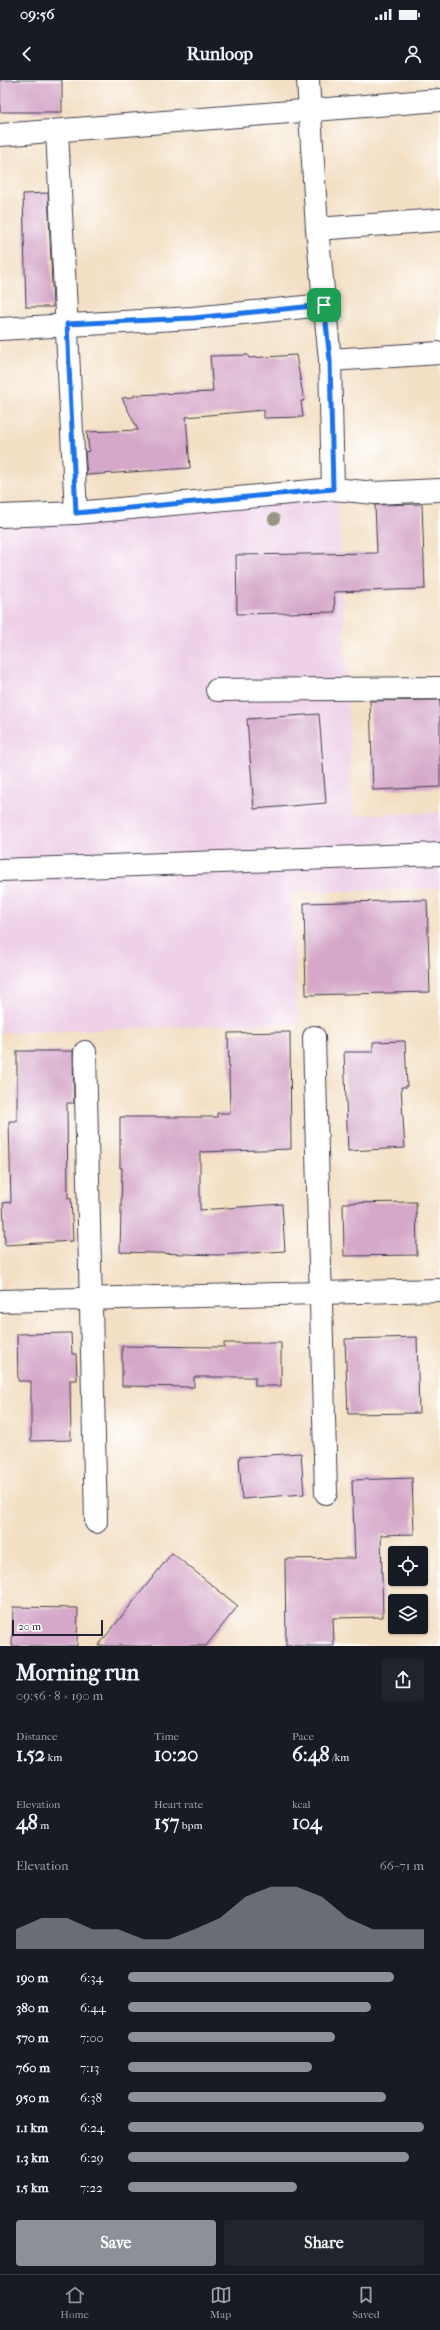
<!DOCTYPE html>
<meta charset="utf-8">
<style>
:root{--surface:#171b24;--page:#20242c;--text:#f1f3f6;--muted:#9ea1a6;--line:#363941;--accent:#8c9099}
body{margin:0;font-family:"IM FELL French Canon",serif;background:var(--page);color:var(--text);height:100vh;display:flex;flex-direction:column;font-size:15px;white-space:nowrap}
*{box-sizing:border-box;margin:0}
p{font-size:13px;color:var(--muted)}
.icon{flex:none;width:22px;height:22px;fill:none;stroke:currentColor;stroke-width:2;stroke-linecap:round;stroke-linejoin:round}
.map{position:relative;height:1566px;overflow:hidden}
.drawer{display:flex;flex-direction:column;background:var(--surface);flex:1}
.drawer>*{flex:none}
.controls{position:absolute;left:388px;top:1466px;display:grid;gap:8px}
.controls a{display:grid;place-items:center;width:40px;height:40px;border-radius:4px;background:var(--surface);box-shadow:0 1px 3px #0004;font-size:20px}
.scale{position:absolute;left:12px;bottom:10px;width:91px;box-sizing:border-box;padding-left:4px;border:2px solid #22223b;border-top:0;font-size:11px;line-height:14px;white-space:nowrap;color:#22223b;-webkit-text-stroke:3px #fff;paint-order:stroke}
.pin{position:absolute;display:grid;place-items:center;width:34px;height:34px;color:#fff;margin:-17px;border-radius:8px;box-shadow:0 2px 6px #0006}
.round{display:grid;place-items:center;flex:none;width:42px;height:42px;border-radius:4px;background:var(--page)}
.headline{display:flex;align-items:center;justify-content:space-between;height:68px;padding:0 16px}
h1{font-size:22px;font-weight:700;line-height:30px}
.figures{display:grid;grid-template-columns:repeat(3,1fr);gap:6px;height:68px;padding:4px 16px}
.figures div{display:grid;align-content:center}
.figures b{font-size:20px;font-weight:700}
.figures small{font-size:11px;font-weight:400}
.figures p{font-size:11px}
.chart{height:112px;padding:8px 16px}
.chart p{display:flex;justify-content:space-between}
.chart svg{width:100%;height:72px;margin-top:4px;fill:var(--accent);opacity:.7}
.button{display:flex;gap:8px;margin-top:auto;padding:8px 16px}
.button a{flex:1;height:46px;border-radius:4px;background:var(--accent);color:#fff;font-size:16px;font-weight:700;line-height:46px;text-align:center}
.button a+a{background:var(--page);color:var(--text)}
ul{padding:0 16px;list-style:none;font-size:13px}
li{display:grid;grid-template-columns:64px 48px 1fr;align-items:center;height:30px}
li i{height:10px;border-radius:5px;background:var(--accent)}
.status{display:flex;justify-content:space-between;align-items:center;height:28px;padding:0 20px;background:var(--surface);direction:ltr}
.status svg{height:11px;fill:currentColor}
header{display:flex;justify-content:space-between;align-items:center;height:52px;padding:0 16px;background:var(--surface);font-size:18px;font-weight:700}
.tab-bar{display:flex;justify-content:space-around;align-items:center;height:56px;border-top:1px solid var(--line);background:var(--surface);font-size:11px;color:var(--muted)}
.tab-bar a{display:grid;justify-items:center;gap:2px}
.tab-bar .selected{color:var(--accent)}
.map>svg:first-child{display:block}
.built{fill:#eed0e7}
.building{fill:#d5a8c9}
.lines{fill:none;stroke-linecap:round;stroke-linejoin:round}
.minor-casing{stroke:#413e4f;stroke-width:24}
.minor{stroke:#fff;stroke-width:22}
.tree{fill:#959784}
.route-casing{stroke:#fff;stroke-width:8}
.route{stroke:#1a73e8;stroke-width:5}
</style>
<div class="status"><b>09:56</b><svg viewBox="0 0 49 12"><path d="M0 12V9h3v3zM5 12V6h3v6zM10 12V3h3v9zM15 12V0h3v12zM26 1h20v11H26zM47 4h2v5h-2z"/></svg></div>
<header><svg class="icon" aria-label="back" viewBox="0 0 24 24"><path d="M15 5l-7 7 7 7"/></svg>Runloop<svg class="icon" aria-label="person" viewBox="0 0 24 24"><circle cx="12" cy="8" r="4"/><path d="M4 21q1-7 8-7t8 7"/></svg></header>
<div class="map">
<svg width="440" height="1566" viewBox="0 0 440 1566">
<rect width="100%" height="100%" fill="#fff"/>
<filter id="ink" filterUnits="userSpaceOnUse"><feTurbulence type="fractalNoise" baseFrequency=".025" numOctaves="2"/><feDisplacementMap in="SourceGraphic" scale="8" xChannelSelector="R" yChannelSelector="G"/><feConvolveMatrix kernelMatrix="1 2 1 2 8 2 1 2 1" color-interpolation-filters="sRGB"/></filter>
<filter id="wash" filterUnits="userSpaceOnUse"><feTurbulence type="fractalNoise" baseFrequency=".012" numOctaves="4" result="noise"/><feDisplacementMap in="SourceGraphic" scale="16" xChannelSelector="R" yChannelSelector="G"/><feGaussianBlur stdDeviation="0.9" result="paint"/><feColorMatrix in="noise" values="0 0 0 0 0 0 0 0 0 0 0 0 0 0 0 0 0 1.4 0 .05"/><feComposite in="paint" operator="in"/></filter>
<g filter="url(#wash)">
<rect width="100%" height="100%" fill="#f3dfc3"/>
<polygon class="built" points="338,419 353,735 440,732 440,808 291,813 298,943 0,953 0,436"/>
<g id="blocks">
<g class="building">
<rect x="0" y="0" width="62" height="32"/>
<polygon points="48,113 53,227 26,227 23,114"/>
<polygon points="248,275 249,278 296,275 304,321 301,321 303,337 264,338 264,330 186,337 190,388 87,395 85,372 89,371 87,352 138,350 122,318 134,317 134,315 213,312 210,276"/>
<polygon points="422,424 425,509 334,512 335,532 237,534 236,475 377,473 375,425"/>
<polygon points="440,620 440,707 373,710 370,621"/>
<polygon points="319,634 326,723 254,729 247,639"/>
<polygon points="427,820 430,912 306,915 304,823"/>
<polygon points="290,952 291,1069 200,1072 200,1130 282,1124 285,1171 218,1175 120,1172 122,1088 120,1088 120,1037 217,1037 217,1033 230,1033 228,953"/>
<polygon points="405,961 407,1007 401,1007 405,1068 348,1071 344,972 373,972 373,962"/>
<polygon points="17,971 73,971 74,1023 67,1023 68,1119 71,1118 73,1161 5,1165 3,1123 11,1122 9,1041 17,1041"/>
<polygon points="416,1122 417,1175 344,1176 343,1123"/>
<polygon points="71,1253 72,1274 76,1274 77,1300 70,1300 71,1360 31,1361 31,1301 18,1301 17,1254"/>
<polygon points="417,1257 419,1333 348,1334 345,1259"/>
<polygon points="224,1263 281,1263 281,1306 255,1306 255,1297 194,1297 194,1307 122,1306 122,1266 224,1267"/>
<polygon points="301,1373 304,1414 242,1419 239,1377"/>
<polygon points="412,1398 414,1454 381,1455 383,1537 333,1538 334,1566 286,1566 285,1479 355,1478 352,1400"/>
<polygon points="172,1473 238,1526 206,1566 98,1566"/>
<polygon points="13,1527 78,1528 77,1566 12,1566"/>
</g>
</g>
</g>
<g filter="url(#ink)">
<use href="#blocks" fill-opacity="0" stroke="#413e4f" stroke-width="1"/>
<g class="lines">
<g class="minor-casing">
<g id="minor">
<polyline points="308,0 317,149 330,280 333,409"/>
<polyline points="57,51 76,433"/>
<polyline points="0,55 440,20"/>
<polyline points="317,149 440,140"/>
<polyline points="0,249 193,238 324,225"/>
<polyline points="330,280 440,273"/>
<polyline points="0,436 76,433 333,409 375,413 440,410"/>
<polyline points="217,610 440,608"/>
<polyline points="0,790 440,774"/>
<polyline points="314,957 326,1413"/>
<polyline points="85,972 96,1442"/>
<polyline points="0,1221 440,1210"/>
</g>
</g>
<use href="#minor" class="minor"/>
</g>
<circle class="tree" cx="274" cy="439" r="6"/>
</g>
<g class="lines" filter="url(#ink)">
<g class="route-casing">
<polygon id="route" points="324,225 330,280 333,409 76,433 67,244 193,238"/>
</g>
<use href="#route" class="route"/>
</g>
</svg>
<div class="controls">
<a><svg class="icon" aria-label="locate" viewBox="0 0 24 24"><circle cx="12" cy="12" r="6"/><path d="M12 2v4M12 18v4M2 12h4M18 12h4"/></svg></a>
<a><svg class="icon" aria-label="layers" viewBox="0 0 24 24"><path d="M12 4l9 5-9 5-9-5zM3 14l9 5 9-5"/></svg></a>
</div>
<div class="scale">20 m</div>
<div class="pin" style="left:324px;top:225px;background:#1e9e55"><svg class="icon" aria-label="arrive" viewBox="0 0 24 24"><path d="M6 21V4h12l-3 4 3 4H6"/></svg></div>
</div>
<section class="drawer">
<div class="headline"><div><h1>Morning run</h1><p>09:56 · 8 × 190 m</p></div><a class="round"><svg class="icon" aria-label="share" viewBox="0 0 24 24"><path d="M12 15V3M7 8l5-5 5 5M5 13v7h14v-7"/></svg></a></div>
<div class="figures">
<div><p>Distance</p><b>1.52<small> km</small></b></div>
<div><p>Time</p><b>10:20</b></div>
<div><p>Pace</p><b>6:48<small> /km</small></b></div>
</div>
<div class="figures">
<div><p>Elevation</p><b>48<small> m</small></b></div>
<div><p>Heart rate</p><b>157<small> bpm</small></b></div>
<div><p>kcal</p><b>104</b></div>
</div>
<div class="chart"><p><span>Elevation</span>66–71 m</p>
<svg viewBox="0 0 160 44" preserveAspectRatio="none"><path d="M0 44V32L10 25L20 25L30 32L40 32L50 38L60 38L70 32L80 25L90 12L100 6L110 6L120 12L130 25L140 32L150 32L160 32V44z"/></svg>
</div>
<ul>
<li><b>190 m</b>6:34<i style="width:90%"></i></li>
<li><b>380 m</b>6:44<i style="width:82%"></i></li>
<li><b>570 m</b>7:00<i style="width:70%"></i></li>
<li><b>760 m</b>7:13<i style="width:62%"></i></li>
<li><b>950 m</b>6:38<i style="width:87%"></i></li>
<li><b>1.1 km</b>6:24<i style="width:100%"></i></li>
<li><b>1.3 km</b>6:29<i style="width:95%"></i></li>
<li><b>1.5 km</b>7:22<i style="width:57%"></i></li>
</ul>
<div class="button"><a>Save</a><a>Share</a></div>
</section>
<nav class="tab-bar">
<a class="selected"><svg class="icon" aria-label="home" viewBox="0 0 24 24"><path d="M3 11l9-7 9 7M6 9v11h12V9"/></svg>Home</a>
<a><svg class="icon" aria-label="map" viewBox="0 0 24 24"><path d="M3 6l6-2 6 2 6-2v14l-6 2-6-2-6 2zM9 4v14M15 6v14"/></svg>Map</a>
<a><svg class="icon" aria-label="saved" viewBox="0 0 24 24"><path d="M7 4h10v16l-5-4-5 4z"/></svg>Saved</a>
</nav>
